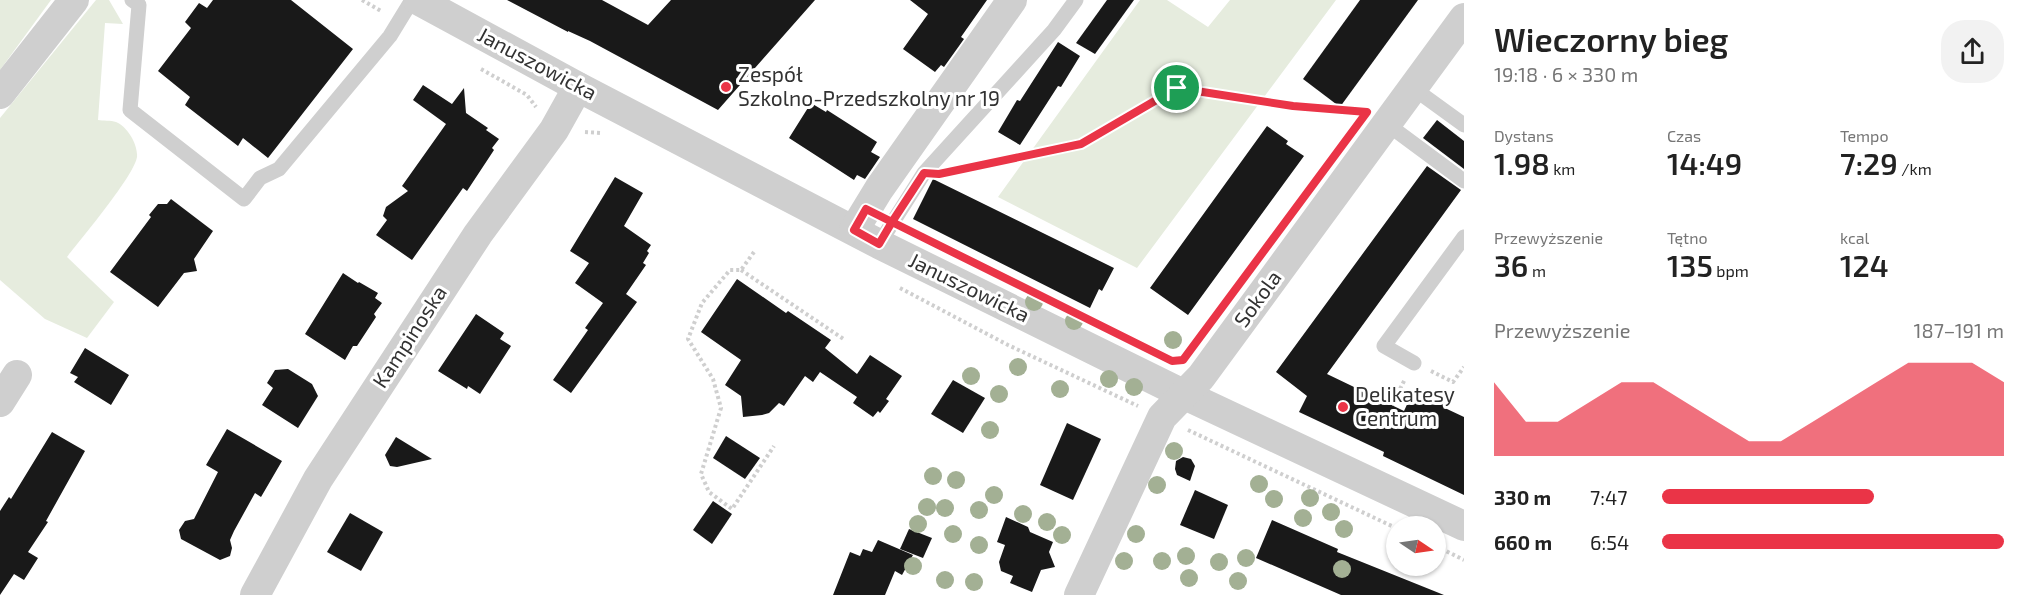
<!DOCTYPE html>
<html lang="pl">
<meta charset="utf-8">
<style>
:root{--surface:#fff;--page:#f2f2f2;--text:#222;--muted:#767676;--accent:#ea3447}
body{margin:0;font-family:"Exo 2",sans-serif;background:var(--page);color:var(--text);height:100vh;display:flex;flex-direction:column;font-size:22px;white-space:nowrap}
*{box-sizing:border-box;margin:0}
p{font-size:20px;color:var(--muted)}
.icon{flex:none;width:33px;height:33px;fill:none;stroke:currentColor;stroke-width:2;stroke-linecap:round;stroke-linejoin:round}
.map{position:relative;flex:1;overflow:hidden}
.panel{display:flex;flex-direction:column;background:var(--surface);width:570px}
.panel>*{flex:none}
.needle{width:39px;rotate:103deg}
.fabs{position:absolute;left:1386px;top:516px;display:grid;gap:12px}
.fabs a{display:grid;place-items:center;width:60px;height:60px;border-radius:50%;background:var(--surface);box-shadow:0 2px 4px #0004;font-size:30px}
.pin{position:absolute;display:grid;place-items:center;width:51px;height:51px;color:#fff;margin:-26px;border:3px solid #fff;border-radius:50%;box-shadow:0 2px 6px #0007}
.round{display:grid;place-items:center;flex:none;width:63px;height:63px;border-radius:24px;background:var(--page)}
.summary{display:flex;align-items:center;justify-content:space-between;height:102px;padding:0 30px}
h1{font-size:33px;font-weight:600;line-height:45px}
.metrics{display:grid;grid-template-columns:repeat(3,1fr);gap:9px;height:102px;padding:6px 30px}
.metrics div{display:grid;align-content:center}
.metrics b{font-size:30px;font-weight:600}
.metrics small{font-size:16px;font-weight:400}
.metrics p{font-size:16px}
.chart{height:168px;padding:12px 30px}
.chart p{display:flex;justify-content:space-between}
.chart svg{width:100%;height:108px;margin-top:6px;fill:var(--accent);opacity:.7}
ul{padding:0 30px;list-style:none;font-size:20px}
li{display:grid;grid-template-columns:96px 72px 1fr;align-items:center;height:45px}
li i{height:15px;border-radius:8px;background:var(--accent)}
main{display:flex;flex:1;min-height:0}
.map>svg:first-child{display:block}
.green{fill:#e6ecde}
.building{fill:#191919}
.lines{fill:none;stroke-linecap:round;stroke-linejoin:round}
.path{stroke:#cfcfcf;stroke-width:4;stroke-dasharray:3 3;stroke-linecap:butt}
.lane{stroke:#cfcfcf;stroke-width:15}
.street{stroke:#cfcfcf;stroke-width:30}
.tree{fill:#a3b094}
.route-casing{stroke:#fff;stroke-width:12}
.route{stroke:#ea3447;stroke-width:8}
.poi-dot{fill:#ea3447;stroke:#fff;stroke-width:2}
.labels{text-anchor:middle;stroke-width:6;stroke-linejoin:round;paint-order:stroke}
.street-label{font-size:21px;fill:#323232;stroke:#fff}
.poi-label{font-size:21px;fill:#323232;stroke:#fff;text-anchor:start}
</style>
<main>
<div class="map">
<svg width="1464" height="595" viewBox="0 0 1464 595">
<rect width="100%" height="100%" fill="#fff"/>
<g class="green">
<polygon points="0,0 51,0 0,70"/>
<path d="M 96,0 L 109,0 L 123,24 L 105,23 L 98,120 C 103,121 111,120 116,122 C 128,127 138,145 137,157 C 134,176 81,239 67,257 L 114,302 L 87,338 L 45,319 L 0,280 L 0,118 Z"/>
<polygon points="1140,0 1167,0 1208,27 1230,0 1336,0 1137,268 998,197"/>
</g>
<g class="building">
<polygon points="213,0 291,0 353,49 268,158 243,138 238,146 185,105 190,97 158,71 191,28 185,22 199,3 207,8"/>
<polygon points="507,0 602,0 648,25 671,0 815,0 718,110 590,41 568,31 568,32"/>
<polygon points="910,0 987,0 961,37 964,39 944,67 941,65 935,72 903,49 928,14"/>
<polygon points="1107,0 1134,0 1095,54 1076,43"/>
<polygon points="1360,0 1418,0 1340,107 1303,79"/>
<polygon points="1058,42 1080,56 1061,87 1058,86 1020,145 998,132 1017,100 1020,101"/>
<polygon points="423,85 452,104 464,88 466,113 488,128 486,130 499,139 492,148 494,150 467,191 463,188 412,260 376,235 387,220 383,216 386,207 408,191 402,186 446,124 413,100"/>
<polygon points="811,103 826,112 827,110 877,142 871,152 880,157 865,179 857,175 854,180 789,138"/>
<polygon points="1437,120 1464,141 1464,169 1423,138"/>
<polygon points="1267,126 1288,141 1286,144 1304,156 1188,315 1150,288"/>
<polygon points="1427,166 1461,190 1327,374 1404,411 1410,398 1419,403 1441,390 1447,409 1464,417 1464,495 1383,456 1384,452 1299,412 1307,396 1276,372"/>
<polygon points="615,177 643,193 624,226 651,245 647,251 649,253 643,263 646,265 626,294 637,302 571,393 553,380 588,330 585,328 603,303 575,283 589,263 570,251"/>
<polygon points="933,179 1114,268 1102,291 1099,289 1090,308 913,219"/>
<polygon points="171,199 213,231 194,259 197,271 184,273 158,307 110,272 151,217 149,215 158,204 167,204"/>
<polygon points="343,273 358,283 359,282 378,293 375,298 382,303 374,314 376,317 357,346 353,346 345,360 305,334"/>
<polygon points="737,279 786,313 788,311 831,340 825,348 857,374 870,355 902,376 886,399 889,401 880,413 878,411 873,417 853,403 857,397 820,372 813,382 805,376 784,406 779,403 769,413 762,415 743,417 741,396 725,385 741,360 701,332"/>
<polygon points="476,314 504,333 500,339 511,346 480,394 468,386 467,389 438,371"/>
<polygon points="85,348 129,375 111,405 74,382 78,377 70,373"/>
<polygon points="288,369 312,384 318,396 298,428 262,405 273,388 267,383 275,370"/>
<polygon points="953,380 985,398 963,433 931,414"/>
<polygon points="1067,423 1101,439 1073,500 1040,485"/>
<polygon points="227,429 282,461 261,497 255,493 234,531 230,540 232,548 230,556 220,560 181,539 179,530 185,521 194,519 218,472 206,465"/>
<polygon points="52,432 85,451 46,521 48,522 28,552 38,558 24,580 14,574 0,595 0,511 9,497 11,499"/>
<polygon points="726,436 760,458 745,479 713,458"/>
<polygon points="396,437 432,459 397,467 390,466 385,455"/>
<polygon points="1183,457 1191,459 1195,466 1190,481 1177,475 1175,469 1176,461"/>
<polygon points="1195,490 1228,505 1214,539 1180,525"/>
<polygon points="713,501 732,514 712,544 693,530"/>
<polygon points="350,513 383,532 361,571 327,552"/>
<polygon points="1006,517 1028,527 1030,532 1053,542 1049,552 1055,567 1041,570 1032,592 1010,583 1013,576 1001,571 999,562 1005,545 997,542"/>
<polygon points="1272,520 1338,549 1337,552 1444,595 1341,595 1256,558"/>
<polygon points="909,529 932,538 923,558 900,549"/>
<polygon points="878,540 913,555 902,575 895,571 885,595 833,595 850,552 860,556 863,549 872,552"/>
</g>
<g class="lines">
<g class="path">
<polyline points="362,0 381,11"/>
<polyline points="481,69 527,95 536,107"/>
<polyline points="585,132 601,133"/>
<polyline points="955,171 1081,144 1177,88 1293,106 1363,111"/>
<polyline points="754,252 741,270 730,270 702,303 688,339 713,379 721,408 701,474 709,492 732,509 774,446"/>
<polyline points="741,270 845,340"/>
<polyline points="900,288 1008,345 1138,406"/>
<polyline points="1431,371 1453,382 1464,367"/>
<polyline points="1392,405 1405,379"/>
<polyline points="1188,430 1396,528"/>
<polyline points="1436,546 1464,560"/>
</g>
<g class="lane">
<polyline points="132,0 139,5 130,110 244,199 260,178 279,169 390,36 412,0"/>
<polyline points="1413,88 1464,125"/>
<polyline points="1387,124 1464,181"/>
<polyline points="879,244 924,173 1054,30 1076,0"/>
<polyline points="1414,363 1384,346 1464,237"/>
</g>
<g class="street">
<polyline points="418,0 578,87 879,244 1185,395 1464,526"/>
<polyline points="0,94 74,0"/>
<polyline points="854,230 879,189 1012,0"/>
<polyline points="0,402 17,375"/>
<polyline points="255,595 318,479 478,234 554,130 578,87"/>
<polyline points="1079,595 1162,417 1201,377 1464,18"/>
</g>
</g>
<g class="tree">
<circle cx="1034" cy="302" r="9"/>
<circle cx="1074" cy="321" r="9"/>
<circle cx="1173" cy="340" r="9"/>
<circle cx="1018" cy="367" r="9"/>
<circle cx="971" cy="376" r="9"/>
<circle cx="1109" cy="379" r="9"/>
<circle cx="1134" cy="387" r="9"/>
<circle cx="1060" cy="389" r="9"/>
<circle cx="999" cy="394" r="9"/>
<circle cx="990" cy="430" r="9"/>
<circle cx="1174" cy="451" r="9"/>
<circle cx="933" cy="476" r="9"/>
<circle cx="956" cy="480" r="9"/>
<circle cx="1259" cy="484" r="9"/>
<circle cx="1157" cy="485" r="9"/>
<circle cx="994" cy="495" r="9"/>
<circle cx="1310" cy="498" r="9"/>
<circle cx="1274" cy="499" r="9"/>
<circle cx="927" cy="507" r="9"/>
<circle cx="945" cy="508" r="9"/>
<circle cx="979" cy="510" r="9"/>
<circle cx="1331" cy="512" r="9"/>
<circle cx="1023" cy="514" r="9"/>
<circle cx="1303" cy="518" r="9"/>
<circle cx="1047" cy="522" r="9"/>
<circle cx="918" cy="524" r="9"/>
<circle cx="1344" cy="529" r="9"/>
<circle cx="953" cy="534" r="9"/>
<circle cx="1136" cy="534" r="9"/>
<circle cx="1062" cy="535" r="9"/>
<circle cx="979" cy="545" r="9"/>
<circle cx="1186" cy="556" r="9"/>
<circle cx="1246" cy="558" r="9"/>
<circle cx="1124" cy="561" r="9"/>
<circle cx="1162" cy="561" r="9"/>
<circle cx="1219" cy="562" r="9"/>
<circle cx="913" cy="566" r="9"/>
<circle cx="1342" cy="569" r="9"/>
<circle cx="1189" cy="578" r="9"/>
<circle cx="945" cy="580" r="9"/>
<circle cx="1238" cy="581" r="9"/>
<circle cx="974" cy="582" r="9"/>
</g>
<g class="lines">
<g class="route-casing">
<polyline id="route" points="1177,88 1081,144 939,174 924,173 892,222 866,209 854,230 879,244 892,222 1172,361 1183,360 1367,112 1293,106 1177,88"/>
</g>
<use href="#route" class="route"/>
</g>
<g class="poi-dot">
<circle cx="726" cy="87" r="6"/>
<circle cx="1343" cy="407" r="6"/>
</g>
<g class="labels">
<g class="street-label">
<text transform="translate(537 64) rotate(28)" y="7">Januszowicka</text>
<text transform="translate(969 288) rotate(26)" y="7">Januszowicka</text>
<text transform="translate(1258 299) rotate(-54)" y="7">Sokola</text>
<text transform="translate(410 337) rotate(-57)" y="7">Kampinoska</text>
</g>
<g class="poi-label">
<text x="738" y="82">Zespół<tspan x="738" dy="24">Szkolno-Przedszkolny nr 19</tspan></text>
<text x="1355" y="402">Delikatesy<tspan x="1355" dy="24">Centrum</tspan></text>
</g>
</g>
</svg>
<div class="fabs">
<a><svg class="needle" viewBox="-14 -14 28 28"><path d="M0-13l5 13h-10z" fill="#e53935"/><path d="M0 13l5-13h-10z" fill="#767676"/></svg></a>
</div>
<div class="pin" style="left:1177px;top:88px;background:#1e9e55"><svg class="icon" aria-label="arrive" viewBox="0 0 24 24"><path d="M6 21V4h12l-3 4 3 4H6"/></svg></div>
</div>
<section class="panel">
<div class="summary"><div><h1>Wieczorny bieg</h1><p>19:18 · 6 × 330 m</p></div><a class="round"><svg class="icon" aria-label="share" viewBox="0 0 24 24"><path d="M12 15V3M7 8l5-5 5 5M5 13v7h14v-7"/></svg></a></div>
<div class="metrics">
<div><p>Dystans</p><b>1.98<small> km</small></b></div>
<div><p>Czas</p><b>14:49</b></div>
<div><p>Tempo</p><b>7:29<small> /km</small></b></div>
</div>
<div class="metrics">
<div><p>Przewyższenie</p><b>36<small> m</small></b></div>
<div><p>Tętno</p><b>135<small> bpm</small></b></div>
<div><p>kcal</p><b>124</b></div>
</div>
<div class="chart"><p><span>Przewyższenie</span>187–191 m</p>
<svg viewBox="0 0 160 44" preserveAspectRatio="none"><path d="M0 44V14L10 30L20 30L30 22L40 14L50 14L60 22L70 30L80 38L90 38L100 30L110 22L120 14L130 6L140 6L150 6L160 14V44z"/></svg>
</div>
<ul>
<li><b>330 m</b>7:47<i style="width:62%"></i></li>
<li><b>660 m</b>6:54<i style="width:100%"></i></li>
</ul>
</section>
</main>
